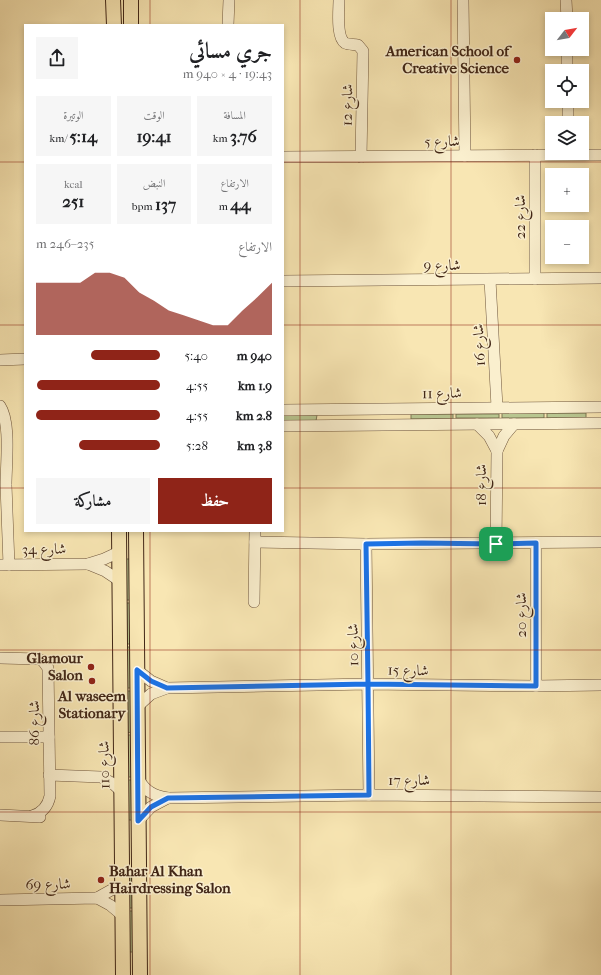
<!DOCTYPE html>
<html lang="ar">
<meta charset="utf-8">
<style>
:root{--surface:#fff;--page:#f6f6f6;--text:#202124;--muted:#757577;--accent:#8f2418}
body{margin:0;font-family:"IM FELL French Canon",Amiri,serif;background:var(--page);color:var(--text);direction:rtl;height:100vh;display:flex;flex-direction:column;font-size:15px;white-space:nowrap}
*{box-sizing:border-box;margin:0}
p{font-size:13px;color:var(--muted)}
.icon{flex:none;width:22px;height:22px;fill:none;stroke:currentColor;stroke-width:2;stroke-linecap:round;stroke-linejoin:round}
.map{position:relative;flex:1;overflow:hidden;direction:ltr}
.drawer{position:absolute;left:24px;top:24px;width:260px;height:508px;display:flex;flex-direction:column;background:var(--surface);border-radius:0px;box-shadow:0 2px 6px #0003;direction:rtl}
.drawer>*{flex:none}
.needle{width:26px;rotate:59deg}
.buttons{position:absolute;left:545px;top:12px;display:grid;gap:8px}
.buttons a{display:grid;place-items:center;width:44px;height:44px;border-radius:0px;background:var(--surface);box-shadow:0 2px 6px #0003;font-size:20px}
.pin{position:absolute;display:grid;place-items:center;width:34px;height:34px;color:#fff;margin:-17px;border-radius:8px;box-shadow:0 2px 6px #0006}
.round{display:grid;place-items:center;flex:none;width:42px;height:42px;border-radius:0px;background:var(--page)}
.head{display:flex;align-items:center;justify-content:space-between;height:68px;padding:0 12px}
h1{font-size:22px;font-weight:700;line-height:30px}
.metrics{display:grid;grid-template-columns:repeat(3,1fr);gap:6px;height:68px;padding:4px 12px}
.metrics div{display:grid;align-content:center;border-radius:0px;background:var(--page);text-align:center}
.metrics b{font-size:17px;font-weight:700}
.metrics small{font-size:11px;font-weight:400}
.metrics p{font-size:11px}
.chart{height:112px;padding:8px 12px}
.chart p{display:flex;justify-content:space-between}
.chart svg{width:100%;height:72px;margin-top:4px;fill:var(--accent);opacity:.7}
.button{display:flex;gap:8px;margin-top:auto;padding:8px 12px}
.button a{flex:1;height:46px;border-radius:0px;background:var(--accent);color:#fff;font-size:16px;font-weight:700;line-height:46px;text-align:center}
.button a+a{background:var(--page);color:var(--text)}
ul{padding:0 12px;list-style:none;font-size:13px}
li{display:grid;grid-template-columns:64px 48px 1fr;align-items:center;height:30px}
li i{height:10px;border-radius:5px;background:var(--accent)}
.map>svg:first-child{display:block}
.green{fill:#b8c690;stroke:#7c7653}
.lines{fill:none;stroke-linecap:round;stroke-linejoin:round}
.minor-casing{stroke:#6f563d;stroke-width:12}
.major-casing{stroke:#412616;stroke-width:16}
.minor{stroke:#faefce;stroke-width:11}
.major{stroke:#f8e6b3;stroke-width:14}
.route-casing{stroke:#fff;stroke-width:8}
.route{stroke:#1a73e8;stroke-width:5}
.grid{fill:none;stroke:#8f2418;stroke-width:1;stroke-opacity:0.55}
.poi-dot{fill:#8f2418;stroke:#faefce;stroke-width:1.5}
.labels{text-anchor:middle;stroke-width:3;stroke-linejoin:round;paint-order:stroke}
.poi-label{font-size:15px;font-weight:bold;fill:#412616;stroke:#faefce;text-anchor:end}
.street-label{font-size:15px;fill:#412616;stroke:#faefce}
</style>
<div class="map">
<svg width="601" height="975" viewBox="0 0 601 975">
<rect width="100%" height="100%" fill="#f8e6b3"/>
<filter id="stains"><feTurbulence type="fractalNoise" baseFrequency=".005" numOctaves="4"/><feColorMatrix values="0 0 0 0 .2 0 0 0 0 .09 0 0 0 0 .02 0 0 0 .5 -.17"/></filter>
<radialGradient id="worn" r=".72"><stop offset=".6" stop-color="#630" stop-opacity="0"/><stop offset="1" stop-color="#630" stop-opacity=".3"/></radialGradient>
<g class="green">
<rect x="502" y="413" width="42" height="5"/>
<rect x="547" y="413" width="39" height="5"/>
<rect x="411" y="414" width="42" height="5"/>
<rect x="456" y="414" width="43" height="4"/>
<polygon points="283,415 317,415 316,421 283,421"/>
<rect x="125" y="559" width="5" height="41"/>
<polygon points="125,603 130,603 131,644 126,644"/>
<polygon points="125,647 131,647 131,688 126,688"/>
<polygon points="126,691 131,691 132,732 126,733"/>
<polygon points="126,735 132,735 132,777 127,777"/>
<rect x="127" y="780" width="5" height="40"/>
<rect x="128" y="872" width="5" height="36"/>
<polygon points="128,911 133,911 133,952 129,952"/>
</g>
<g class="lines">
<g class="minor-casing">
<g id="minor">
<path d="M 339,0 C 339,10 336,37 345,43 C 349,45 354,44 358,45 L 363,51 L 361,157"/>
<polyline points="463,0 465,156"/>
<polyline points="566,0 567,19"/>
<polyline points="228,25 229,0"/>
<polyline points="567,49 567,71"/>
<polyline points="568,101 568,123"/>
<polyline points="535,155 535,279"/>
<polyline points="283,157 601,155"/>
<polyline points="490,280 497,407"/>
<polyline points="283,281 601,278"/>
<polyline points="0,360 25,359"/>
<path d="M 0,406 C 11,422 6,464 6,485 C 7,511 8,538 9,565"/>
<polyline points="283,410 601,407"/>
<polyline points="477,424 489,436 497,451"/>
<polyline points="283,426 601,423"/>
<polyline points="255,542 366,544 601,542"/>
<polyline points="536,543 536,686"/>
<polyline points="366,544 369,795"/>
<polyline points="496,544 497,451 504,436 514,424"/>
<polyline points="88,564 105,571 120,581"/>
<polyline points="0,565 88,564 104,559 119,552"/>
<polyline points="254,602 255,531"/>
<path d="M 0,658 L 39,659 L 43,661 L 48,668 L 50,796 C 48,806 42,813 32,816"/>
<polyline points="137,670 151,681 167,688"/>
<polyline points="138,706 151,694 167,688 368,684 536,686 601,685"/>
<polyline points="0,737 49,737"/>
<polyline points="49,775 101,777 112,783 121,791"/>
<path d="M 139,780 C 146,792 155,796 168,798 L 369,795 L 601,797"/>
<polyline points="0,815 40,817"/>
<polyline points="138,821 151,807 168,798"/>
<polyline points="97,898 122,884"/>
<polyline points="0,900 97,898 110,905 122,915"/>
</g>
</g>
<g class="major-casing">
<g id="major">
<polyline points="113,0 114,25"/>
<polyline points="131,0 131,25"/>
<polyline points="119,531 123,975"/>
<polyline points="136,531 140,975"/>
</g>
</g>
<use href="#minor" class="minor"/>
<use href="#major" class="major"/>
</g>
<g class="lines">
<g class="route-casing">
<polyline id="route" points="496,544 422,543 366,544 368,684 167,688 151,681 137,670 138,821 151,807 168,798 369,795 368,684 536,686 536,543 496,544"/>
</g>
<use href="#route" class="route"/>
</g>
<path class="grid" d="M 150,0 L 150,25M 300,0 L 300,975M 451,0 L 451,975M 0,162 L 25,162M 283,162 L 601,162M 0,325 L 25,325M 283,325 L 601,325M 0,488 L 25,488M 283,488 L 601,488M 150,531 L 150,975M 0,650 L 601,650M 0,812 L 601,812"/>
<g class="poi-dot">
<circle cx="517" cy="60" r="4"/>
<circle cx="91" cy="667" r="4"/>
<circle cx="92" cy="681" r="4"/>
<circle cx="101" cy="880" r="4"/>
</g>
<g class="labels">
<g class="poi-label">
<text x="509" y="56">American School of<tspan x="509" dy="17">Creative Science</tspan></text>
<text x="83" y="663">Glamour<tspan x="83" dy="17">Salon</tspan></text>
<text x="92" y="701" text-anchor="middle">Al waseem<tspan x="92" dy="17">Stationary</tspan></text>
<text x="109" y="876" text-anchor="start">Bahar Al Khan<tspan x="109" dy="17">Hairdressing Salon</tspan></text>
</g>
<g class="street-label">
<text transform="translate(347 105) rotate(-89)" y="5">شارع 12</text>
<text x="442" y="146">شارع 5</text>
<text transform="translate(520 217) rotate(-90)" y="5">شارع 22</text>
<text x="442" y="270">شارع 9</text>
<text transform="translate(479 345) rotate(-93)" y="5">شارع 16</text>
<text transform="translate(442 393) rotate(-1)" y="5">شارع 11</text>
<text transform="translate(481 485) rotate(-90)" y="5">شارع 18</text>
<text transform="translate(44 549) rotate(-1)" y="5">شارع 34</text>
<text transform="translate(521 615) rotate(-90)" y="5">شارع 20</text>
<text transform="translate(353 645) rotate(-91)" y="5">شارع 10</text>
<text transform="translate(408 670) rotate(1)" y="5">شارع 15</text>
<text transform="translate(34 723) rotate(-90)" y="5">شارع 86</text>
<text transform="translate(104 765) rotate(-91)" y="5">شارع 110</text>
<text x="409" y="785">شارع 17</text>
<text transform="translate(48 884) rotate(-1)" y="5">شارع 69</text>
</g>
</g>
<rect width="100%" height="100%" filter="url(#stains)"/>
<rect width="100%" height="100%" fill="url(#worn)"/>
</svg>
<div class="buttons">
<a><svg class="needle" viewBox="-14 -14 28 28"><path d="M0-13l5 13h-10z" fill="#e53935"/><path d="M0 13l5-13h-10z" fill="#757577"/></svg></a>
<a><svg class="icon" aria-label="locate" viewBox="0 0 24 24"><circle cx="12" cy="12" r="6"/><path d="M12 2v4M12 18v4M2 12h4M18 12h4"/></svg></a>
<a><svg class="icon" aria-label="layers" viewBox="0 0 24 24"><path d="M12 4l9 5-9 5-9-5zM3 14l9 5 9-5"/></svg></a>
<a>+</a>
<a>−</a>
</div>
<div class="pin" style="left:496px;top:544px;background:#1e9e55"><svg class="icon" aria-label="arrive" viewBox="0 0 24 24"><path d="M6 21V4h12l-3 4 3 4H6"/></svg></div>
<section class="drawer">
<div class="head"><div><h1>جري مسائي</h1><p>19:43 · 4 × 940 m</p></div><a class="round"><svg class="icon" aria-label="share" viewBox="0 0 24 24"><path d="M12 15V3M7 8l5-5 5 5M5 13v7h14v-7"/></svg></a></div>
<div class="metrics">
<div><p>المسافة</p><b>3.76<small> km</small></b></div>
<div><p>الوقت</p><b>19:41</b></div>
<div><p>الوتيرة</p><b>5:14<small> /km</small></b></div>
</div>
<div class="metrics">
<div><p>الارتفاع</p><b>44<small> m</small></b></div>
<div><p>النبض</p><b>137<small> bpm</small></b></div>
<div><p>kcal</p><b>251</b></div>
</div>
<div class="chart"><p><span>الارتفاع</span>235–246 m</p>
<svg viewBox="0 0 160 44" preserveAspectRatio="none"><path d="M0 44V12L10 12L20 12L30 12L40 6L50 6L60 9L70 18L80 23L90 29L100 32L110 35L120 38L130 38L140 29L150 21L160 12V44z"/></svg>
</div>
<ul>
<li><b>940 m</b>5:40<i style="width:56%"></i></li>
<li><b>1.9 km</b>4:55<i style="width:99%"></i></li>
<li><b>2.8 km</b>4:55<i style="width:100%"></i></li>
<li><b>3.8 km</b>5:28<i style="width:65%"></i></li>
</ul>
<div class="button"><a>حفظ</a><a>مشاركة</a></div>
</section>
</div>
